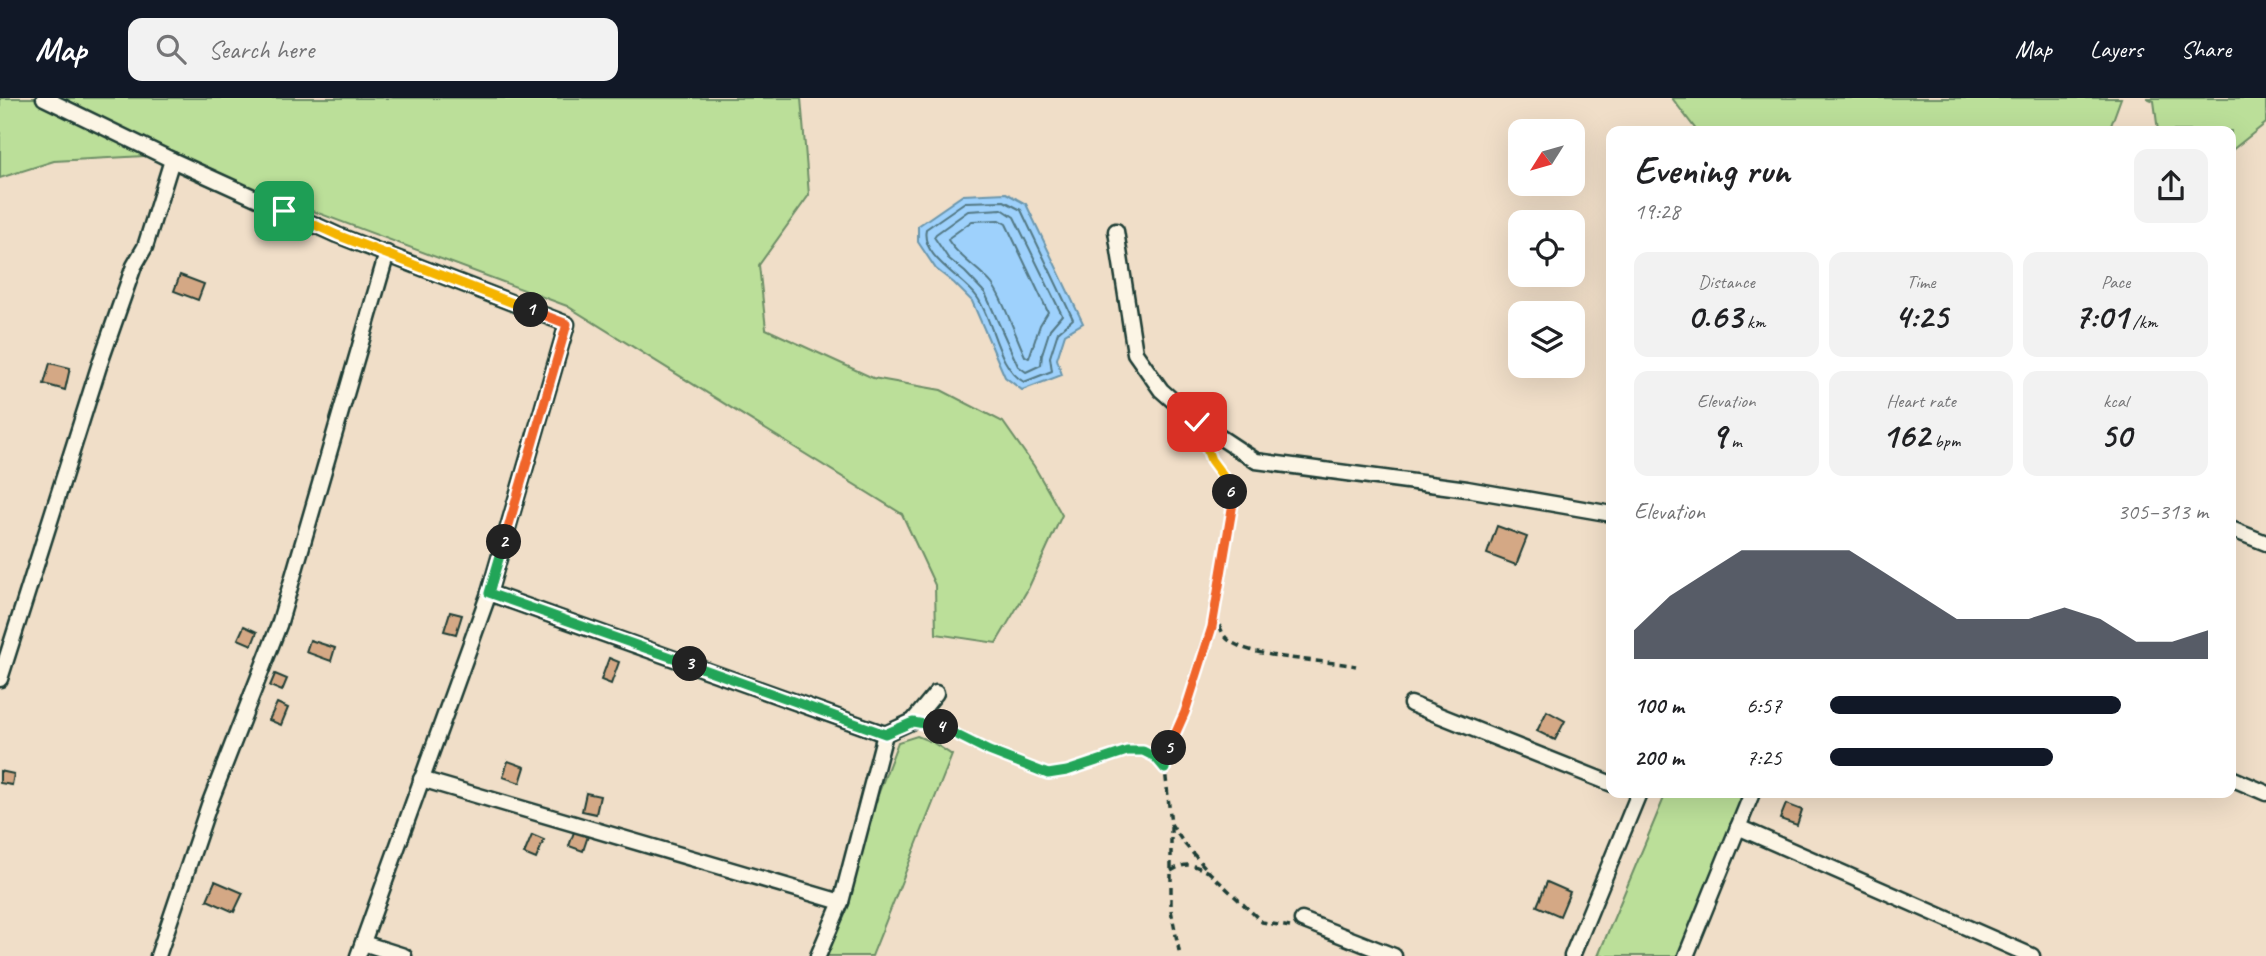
<!DOCTYPE html>
<meta charset="utf-8">
<style>
:root{--surface:#fff;--page:#f2f2f2;--text:#202124;--muted:#757577;--accent:#111827}
body{margin:0;font-family:Caveat,sans-serif;background:var(--page);color:var(--text);height:100vh;display:flex;flex-direction:column;font-size:26px;white-space:nowrap}
*{box-sizing:border-box;margin:0}
p{font-size:23px;color:var(--muted)}
.icon{flex:none;width:38px;height:38px;fill:none;stroke:currentColor;stroke-width:2;stroke-linecap:round;stroke-linejoin:round}
.map{position:relative;flex:1;overflow:hidden}
.panel{position:absolute;left:1606px;top:28px;width:630px;height:672px;display:flex;flex-direction:column;background:var(--surface);border-radius:14px;box-shadow:0 7px 28px #0002}
.panel>*{flex:none}
.needle{width:46px;rotate:233deg}
.buttons{position:absolute;left:1508px;top:21px;display:grid;gap:14px}
.buttons a{display:grid;place-items:center;width:77px;height:77px;border-radius:14px;background:var(--surface);box-shadow:0 7px 28px #0002;font-size:35px}
.pin{position:absolute;display:grid;place-items:center;width:60px;height:60px;color:#fff;margin:-30px;border-radius:14px;box-shadow:0 4px 10px #0006}
.km{position:absolute;width:35px;height:35px;margin:-18px;border-radius:50%;background:#222;color:#fff;font-size:19px;line-height:35px;text-align:center}
.round{display:grid;place-items:center;flex:none;width:74px;height:74px;border-radius:14px;background:var(--page)}
.headline{display:flex;align-items:center;justify-content:space-between;height:119px;padding:0 28px}
h1{font-size:38px;font-weight:700;line-height:52px}
.figures{display:grid;grid-template-columns:repeat(3,1fr);gap:10px;height:119px;padding:7px 28px}
.figures div{display:grid;align-content:center;border-radius:14px;background:var(--page);text-align:center}
.figures b{font-size:35px;font-weight:700}
.figures small{font-size:19px;font-weight:400}
.figures p{font-size:19px}
.chart{height:196px;padding:14px 28px}
.chart p{display:flex;justify-content:space-between}
.chart svg{width:100%;height:126px;margin-top:7px;fill:var(--accent);opacity:.7}
ul{padding:0 28px;list-style:none;font-size:23px}
li{display:grid;grid-template-columns:112px 84px 1fr;align-items:center;height:52px}
li i{height:18px;border-radius:9px;background:var(--accent)}
header{display:flex;align-items:center;gap:42px;box-sizing:border-box;height:98px;padding:0 35px;background:var(--accent);color:#fff}
header strong{font-size:33px}
nav{display:flex;gap:38px;margin-inline-start:auto;font-size:24px}
.search{width:490px;height:63px;background:var(--page);display:flex;align-items:center;gap:18px;box-sizing:border-box;padding:0 24px;border-radius:14px;color:var(--muted);font-size:26px}
.map>svg:first-child{display:block}
.green{fill:#bbdf99;stroke:#6d8e66;stroke-width:2}
.water{fill:#9ed1fc;stroke:#6b96ac;stroke-width:2}
.lines{fill:none;stroke-linecap:round;stroke-linejoin:round}
.shore{stroke:#527884;stroke-width:2}
.building{fill:#d4a885;stroke:#1f3d34;stroke-width:2}
.minor-casing{stroke:#1f3d34;stroke-width:19}
.path{stroke:#1f3d34;stroke-width:3.5;stroke-dasharray:7 5;stroke-linecap:butt}
.minor{stroke:#fcf5e5;stroke-width:14}
.split-1-casing{stroke:#fff;stroke-width:14}
.split-2-casing{stroke:#fff;stroke-width:14}
.split-3-casing{stroke:#fff;stroke-width:14}
.split-4-casing{stroke:#fff;stroke-width:14}
.split-5-casing{stroke:#fff;stroke-width:14}
.split-6-casing{stroke:#fff;stroke-width:14}
.split-7-casing{stroke:#fff;stroke-width:14}
.split-1{stroke:#f5b400;stroke-width:9}
.split-2{stroke:#f0652b;stroke-width:9}
.split-3{stroke:#22a559;stroke-width:9}
.split-4{stroke:#22a559;stroke-width:9}
.split-5{stroke:#22a559;stroke-width:9}
.split-6{stroke:#f0652b;stroke-width:9}
.split-7{stroke:#f5b400;stroke-width:9}
</style>
<header>
<strong>Map</strong>
<div class="search"><svg class="icon" aria-label="search" viewBox="0 0 24 24"><circle cx="10" cy="10" r="6"/><path d="M15 15l6 6"/></svg>Search here</div>
<nav><a>Map</a><a>Layers</a><a>Share</a></nav>
</header>
<div class="map">
<svg width="2266" height="858" viewBox="0 0 2266 858">
<rect width="100%" height="100%" fill="#f0dec8"/>
<filter id="ink" filterUnits="userSpaceOnUse"><feTurbulence type="fractalNoise" baseFrequency=".0143" numOctaves="2"/><feDisplacementMap in="SourceGraphic" scale="14" xChannelSelector="R" yChannelSelector="G"/><feConvolveMatrix kernelMatrix="1 2 1 2 8 2 1 2 1" color-interpolation-filters="sRGB"/></filter>
<g filter="url(#ink)">
<g class="green">
<polygon points="0,0 801,0 809,97 759,167 766,231 873,280 941,292 1003,324 1034,368 1062,417 1028,491 996,545 936,536 935,487 902,416 567,208 163,57 54,63 0,80"/>
<polygon points="1672,0 2121,0 2109,33 1697,33"/>
<polygon points="2147,0 2266,0 2266,25 2231,53 2231,33 2158,33 2154,3"/>
<polygon points="917,638 932,644 952,657 872,858 817,858 898,644"/>
<polygon points="1666,695 1746,695 1679,858 1598,858"/>
</g>
<polygon class="water" points="1006,95 1026,106 1083,225 1065,236 1057,261 1062,277 1022,292 1005,279 972,203 954,185 936,171 918,144 918,128 963,97"/>
<g class="lines">
<g class="shore">
<path d="M 1004,103 L 1021,112 L 1073,221 L 1058,234 L 1050,259 L 1052,273 L 1024,284 C 997,269 994,223 977,199 C 963,179 920,159 926,131 L 965,104 Z"/>
<polygon points="1002,111 1014,119 1062,217 1050,231 1042,256 1041,267 1026,274 1018,268 985,195 965,174 948,160 934,139 936,136 968,113"/>
<path d="M 999,122 L 1006,126 L 1048,214 L 1040,227 L 1029,260 L 1025,258 C 1016,239 1003,200 992,186 C 979,170 959,160 948,142 L 950,139 L 972,123 Z"/>
</g>
</g>
<g class="building">
<polygon points="180,177 204,186 198,202 174,193"/>
<polygon points="50,265 70,270 65,292 44,286"/>
<polygon points="1497,428 1527,439 1516,467 1487,456"/>
<polygon points="450,514 462,517 456,536 444,533"/>
<polygon points="244,528 257,534 252,547 238,541"/>
<polygon points="310,542 335,550 331,563 306,554"/>
<polygon points="609,560 619,564 611,586 601,582"/>
<polygon points="275,576 287,581 282,593 270,588"/>
<polygon points="277,605 288,610 281,627 269,622"/>
<polygon points="1547,613 1565,623 1555,642 1537,633"/>
<polygon points="508,663 525,669 520,685 503,679"/>
<polygon points="0,673 14,676 12,687 0,685"/>
<polygon points="586,695 600,698 596,716 582,713"/>
<polygon points="1786,706 1802,712 1797,727 1780,721"/>
<polygon points="574,734 588,738 583,753 569,748"/>
<polygon points="532,737 544,742 536,761 524,756"/>
<polygon points="215,783 243,795 234,814 207,802"/>
<polygon points="1547,784 1570,794 1560,818 1537,808"/>
</g>
<g class="lines">
<g class="minor-casing">
<g id="minor">
<polyline points="44,0 172,62"/>
<polyline points="1116,133 1135,255 1161,292 1197,324 1256,363 1467,391 1612,416"/>
<polyline points="2231,431 2266,445"/>
<polyline points="489,495 885,636"/>
<polyline points="0,581 100,265 134,168 145,149 172,62 337,137 567,226 489,495 358,858"/>
<polyline points="1411,606 1612,686"/>
<polyline points="2231,680 2266,695"/>
<polyline points="421,681 841,804"/>
<polyline points="1738,729 2032,858"/>
<polyline points="1302,822 1394,858"/>
<polyline points="363,845 404,858"/>
<polyline points="158,858 209,707 279,527 387,155"/>
<polyline points="818,858 841,804 885,636 913,623 936,595"/>
<polyline points="1572,858 1639,695"/>
<polyline points="1686,858 1752,695"/>
</g>
</g>
<g class="path">
<path d="M 1215,516 C 1218,523 1220,531 1224,537 C 1239,561 1328,562 1356,568"/>
<polyline points="929,626 936,627 989,653 1029,667 1049,676 1067,673 1127,653 1143,653 1155,659 1165,671 1171,726 1183,744 1210,775 1262,824 1290,829"/>
<polyline points="1165,671 1170,644 1185,614 1212,529 1233,405 1228,385 1211,362 1207,351"/>
<polyline points="1171,728 1171,812 1180,858"/>
<path d="M 1171,773 C 1185,764 1193,766 1208,774"/>
</g>
<use href="#minor" class="minor"/>
</g>
</g>
<g class="lines" filter="url(#ink)">
<g class="split-1-casing">
<polyline id="split-1" points="284,113 337,137 531,212"/>
</g>
<g class="split-2-casing">
<polyline id="split-2" points="504,444 567,226 531,212"/>
</g>
<g class="split-3-casing">
<polyline id="split-3" points="504,444 489,495 690,566"/>
</g>
<g class="split-4-casing">
<polyline id="split-4" points="690,566 885,636 913,624 941,629"/>
</g>
<g class="split-5-casing">
<polyline id="split-5" points="941,629 989,653 1048,676 1067,673 1127,653 1143,653 1155,659 1165,671 1169,650"/>
</g>
<g class="split-6-casing">
<polyline id="split-6" points="1169,650 1185,614 1212,529 1233,405 1230,394"/>
</g>
<g class="split-7-casing">
<polyline id="split-7" points="1197,324 1211,362 1228,385 1230,394"/>
</g>
<use href="#split-1" class="split-1"/>
<use href="#split-2" class="split-2"/>
<use href="#split-3" class="split-3"/>
<use href="#split-4" class="split-4"/>
<use href="#split-5" class="split-5"/>
<use href="#split-6" class="split-6"/>
<use href="#split-7" class="split-7"/>
</g>
</svg>
<div class="buttons">
<a><svg class="needle" viewBox="-14 -14 28 28"><path d="M0-13l5 13h-10z" fill="#e53935"/><path d="M0 13l5-13h-10z" fill="#757577"/></svg></a>
<a><svg class="icon" aria-label="locate" viewBox="0 0 24 24"><circle cx="12" cy="12" r="6"/><path d="M12 2v4M12 18v4M2 12h4M18 12h4"/></svg></a>
<a><svg class="icon" aria-label="layers" viewBox="0 0 24 24"><path d="M12 4l9 5-9 5-9-5zM3 14l9 5 9-5"/></svg></a>
</div>
<div class="pin" style="left:284px;top:113px;background:#1e9e55"><svg class="icon" aria-label="arrive" viewBox="0 0 24 24"><path d="M6 21V4h12l-3 4 3 4H6"/></svg></div>
<div class="pin" style="left:1197px;top:324px;background:#d93025"><svg class="icon" aria-label="check" viewBox="0 0 24 24"><path d="M5 12l5 5 9-10"/></svg></div>
<b class="km" style="left:531px;top:212px">1</b>
<b class="km" style="left:504px;top:444px">2</b>
<b class="km" style="left:690px;top:566px">3</b>
<b class="km" style="left:941px;top:629px">4</b>
<b class="km" style="left:1169px;top:650px">5</b>
<b class="km" style="left:1230px;top:394px">6</b>
<section class="panel">
<div class="headline"><div><h1>Evening run</h1><p>19:28</p></div><a class="round"><svg class="icon" aria-label="share" viewBox="0 0 24 24"><path d="M12 15V3M7 8l5-5 5 5M5 13v7h14v-7"/></svg></a></div>
<div class="figures">
<div><p>Distance</p><b>0.63<small> km</small></b></div>
<div><p>Time</p><b>4:25</b></div>
<div><p>Pace</p><b>7:01<small> /km</small></b></div>
</div>
<div class="figures">
<div><p>Elevation</p><b>9<small> m</small></b></div>
<div><p>Heart rate</p><b>162<small> bpm</small></b></div>
<div><p>kcal</p><b>50</b></div>
</div>
<div class="chart"><p><span>Elevation</span>305–313 m</p>
<svg viewBox="0 0 160 44" preserveAspectRatio="none"><path d="M0 44V34L10 22L20 14L30 6L40 6L50 6L60 6L70 14L80 22L90 30L100 30L110 30L120 26L130 30L140 38L150 38L160 34V44z"/></svg>
</div>
<ul>
<li><b>100 m</b>6:57<i style="width:77%"></i></li>
<li><b>200 m</b>7:25<i style="width:59%"></i></li>
</ul>
</section>
</div>
